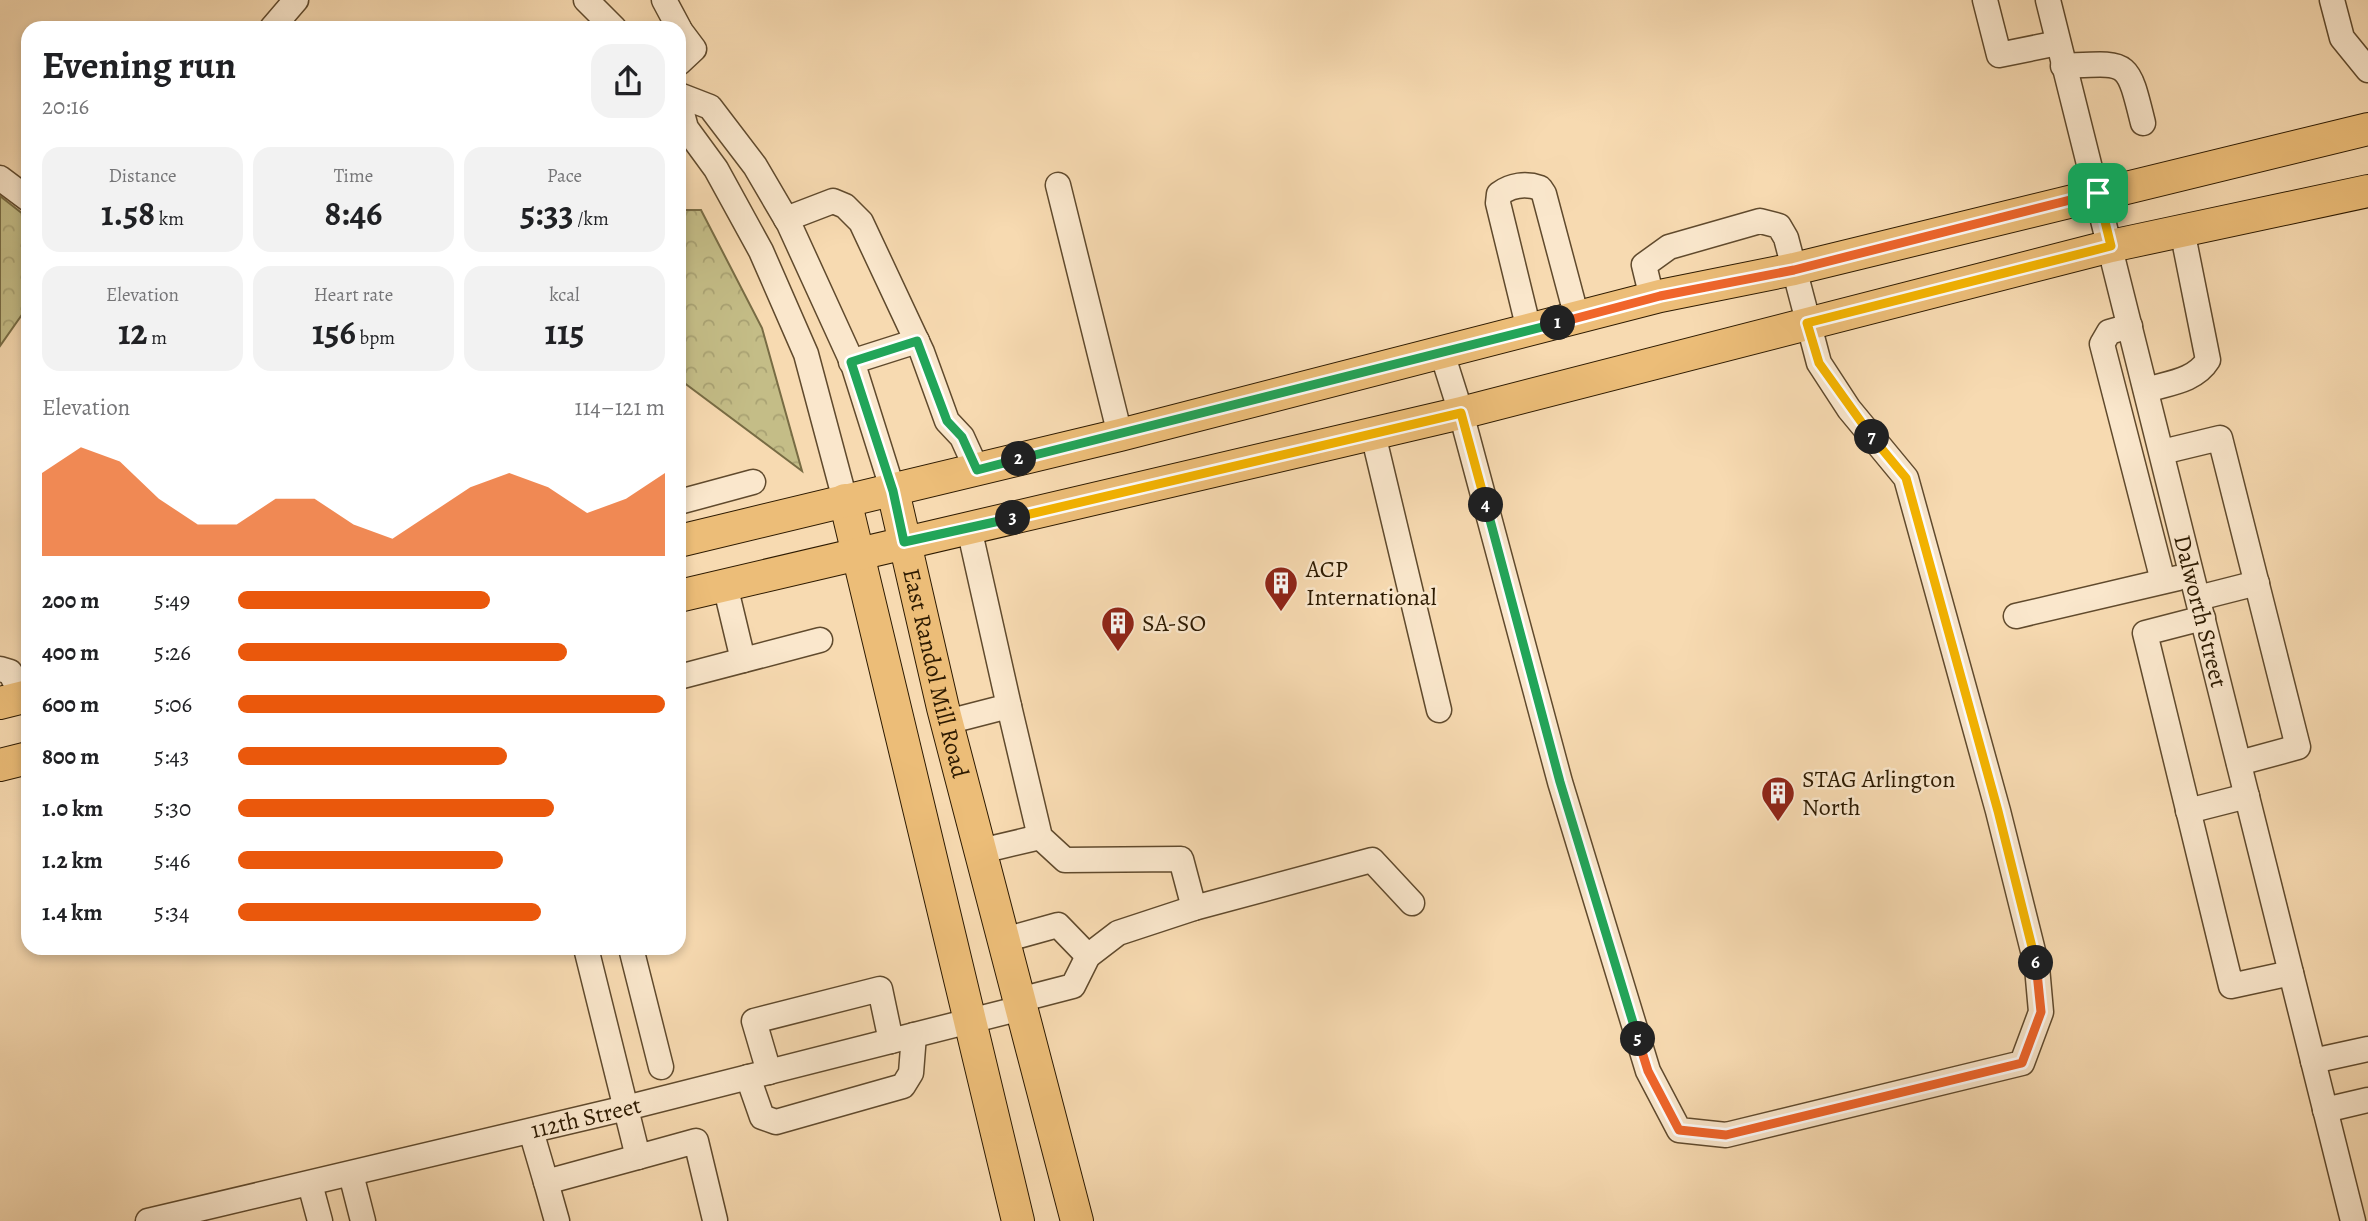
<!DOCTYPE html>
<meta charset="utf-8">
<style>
:root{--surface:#fff;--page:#f2f2f2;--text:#202124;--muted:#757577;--accent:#ea580c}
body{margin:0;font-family:Alegreya,serif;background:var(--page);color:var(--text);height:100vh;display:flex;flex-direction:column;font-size:26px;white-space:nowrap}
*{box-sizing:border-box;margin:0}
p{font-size:23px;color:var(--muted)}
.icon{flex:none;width:38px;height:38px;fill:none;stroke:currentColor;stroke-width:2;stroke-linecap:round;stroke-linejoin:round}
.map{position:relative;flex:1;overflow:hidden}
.side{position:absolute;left:21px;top:21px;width:665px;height:934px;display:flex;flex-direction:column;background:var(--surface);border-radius:21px;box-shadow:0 4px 10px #0003}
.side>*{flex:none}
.pin{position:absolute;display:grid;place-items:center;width:60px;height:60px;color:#fff;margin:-30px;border-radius:14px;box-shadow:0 4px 10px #0006}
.km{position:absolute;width:35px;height:35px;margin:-18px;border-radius:50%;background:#222;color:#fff;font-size:19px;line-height:35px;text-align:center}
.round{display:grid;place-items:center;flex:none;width:74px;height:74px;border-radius:21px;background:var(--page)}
.head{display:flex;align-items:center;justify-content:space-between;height:119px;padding:0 21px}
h1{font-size:38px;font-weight:700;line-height:52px}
.figures{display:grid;grid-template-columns:repeat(3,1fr);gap:10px;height:119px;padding:7px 21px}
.figures div{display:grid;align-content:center;border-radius:18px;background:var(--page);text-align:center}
.figures b{font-size:35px;font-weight:700}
.figures small{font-size:19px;font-weight:400}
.figures p{font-size:19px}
.chart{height:196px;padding:14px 21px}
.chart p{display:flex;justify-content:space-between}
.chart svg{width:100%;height:126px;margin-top:7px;fill:var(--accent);opacity:.7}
ul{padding:0 21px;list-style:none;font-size:23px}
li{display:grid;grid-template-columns:112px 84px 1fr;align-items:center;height:52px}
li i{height:18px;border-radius:9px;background:var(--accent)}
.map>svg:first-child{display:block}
.forest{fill:url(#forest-crowns);stroke:#786c44;stroke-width:2}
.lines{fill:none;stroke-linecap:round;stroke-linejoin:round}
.minor-casing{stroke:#604a2d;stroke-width:27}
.major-casing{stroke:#2d1a01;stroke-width:34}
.minor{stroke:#fae7cc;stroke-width:24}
.major{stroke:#ecbd78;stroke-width:32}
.split-1-casing{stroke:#fff;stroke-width:14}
.split-2-casing{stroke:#fff;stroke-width:14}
.split-3-casing{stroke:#fff;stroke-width:14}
.split-4-casing{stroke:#fff;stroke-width:14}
.split-5-casing{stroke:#fff;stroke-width:14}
.split-6-casing{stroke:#fff;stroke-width:14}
.split-7-casing{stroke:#fff;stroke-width:14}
.split-8-casing{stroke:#fff;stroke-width:14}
.split-1{stroke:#f0652b;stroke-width:9}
.split-2{stroke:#22a559;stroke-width:9}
.split-3{stroke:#22a559;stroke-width:9}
.split-4{stroke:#f5b400;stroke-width:9}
.split-5{stroke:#22a559;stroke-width:9}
.split-6{stroke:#f0652b;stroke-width:9}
.split-7{stroke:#f5b400;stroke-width:9}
.split-8{stroke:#f5b400;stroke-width:9}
.labels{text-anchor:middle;stroke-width:5;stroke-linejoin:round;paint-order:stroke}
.poi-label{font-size:24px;fill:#2d1a01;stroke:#fae7cc;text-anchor:start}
.street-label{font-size:24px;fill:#2d1a01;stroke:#fae7cc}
</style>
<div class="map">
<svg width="2368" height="1221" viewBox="0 0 2368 1221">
<defs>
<pattern id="forest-crowns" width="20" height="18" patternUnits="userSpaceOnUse" patternTransform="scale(1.75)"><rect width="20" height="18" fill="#c4bd87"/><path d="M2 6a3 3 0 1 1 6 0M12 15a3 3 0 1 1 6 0" fill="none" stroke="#a9a273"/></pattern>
</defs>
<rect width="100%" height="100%" fill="#f7dab1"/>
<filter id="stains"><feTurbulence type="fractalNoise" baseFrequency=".00286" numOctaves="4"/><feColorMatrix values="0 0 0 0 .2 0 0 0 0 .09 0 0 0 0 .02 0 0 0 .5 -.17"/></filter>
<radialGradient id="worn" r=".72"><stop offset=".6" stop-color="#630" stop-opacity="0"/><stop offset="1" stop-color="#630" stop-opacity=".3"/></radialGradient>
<g class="forest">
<polygon points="0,196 28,218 28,306 0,346"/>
<polygon points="679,210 701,210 762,328 802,471 679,379"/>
</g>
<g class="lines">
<g class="minor-casing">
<g id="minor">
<polyline points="586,0 614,28"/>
<polyline points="664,0 679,28"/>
<polyline points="1985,0 1999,55 2058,43"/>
<path id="s1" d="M 2048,0 L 2353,1221"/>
<polyline points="2332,0 2342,38 2368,70"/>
<polyline points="272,28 296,0"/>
<polyline points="679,29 694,49 679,63"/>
<path d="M 2063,66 C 2129,63 2127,58 2143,123"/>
<polyline points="679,95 710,107 755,166 789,224 853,364 893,491"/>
<polyline points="679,102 686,128 716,169 761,251 806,354 845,500"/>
<polyline points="0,178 28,199"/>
<polyline points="1058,185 1120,435"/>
<polyline points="786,219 833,201 845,206 861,222 922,352 947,421 962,437 977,470"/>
<polyline points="2130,326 2109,332 2102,344 2163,581"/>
<path d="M 1529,330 L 1498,203 L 1499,194 C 1511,185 1526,183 1540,188 L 1544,194 L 1577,318"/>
<polyline points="1442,353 1461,413 1560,782 1648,1071 1679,1130 1726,1135 2022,1063 2041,1012 2037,967 1998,811 1906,478 1849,409 1819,363 1786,238 1779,226 1760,221 1669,247 1644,265 1652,298"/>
<polyline points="851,362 917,341"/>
<path d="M 2146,390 C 2169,383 2195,381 2208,360 L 2182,230"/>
<polyline points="1373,434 1439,710"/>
<polyline points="2162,452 2220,438 2298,747 2239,763"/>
<polyline points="679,502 753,482"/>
<polyline points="725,585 743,660"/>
<polyline points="2198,598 2257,583"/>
<polyline points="2016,616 2178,578"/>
<polyline points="2203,618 2145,633 2231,986 2291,973"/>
<polyline points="0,669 10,672 23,697"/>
<polyline points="679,677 820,640"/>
<polyline points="1009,706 1040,837 1065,860 1181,859 1194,908"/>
<polyline points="947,722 1009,706 969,528"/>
<polyline points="2188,811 2247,796"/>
<polyline points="981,851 1040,837"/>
<polyline points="1004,940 1058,925 1088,956"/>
<polyline points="586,948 638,1157 696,1141 715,1220"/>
<polyline points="631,948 661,1067"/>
<polyline points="1019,1000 1073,986 1088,956 1118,933 1194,908 1372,860 1412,903"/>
<polyline points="2313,1061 2368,1049"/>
<polyline points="769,1072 754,1021 880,989 891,1041"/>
<polyline points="748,1077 762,1117 776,1122 903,1086 911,1073 914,1035"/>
<polyline points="2325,1110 2368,1100"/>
<polyline points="531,1131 546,1182 638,1157"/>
<polyline points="351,1174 363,1221"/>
<polyline points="546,1182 557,1221"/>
<polyline points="310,1184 320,1221"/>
<path id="s2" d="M 148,1221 L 626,1108 L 1021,1008"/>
</g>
</g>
<g class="major-casing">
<g id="major">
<path id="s3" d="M 893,491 L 943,708 L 1077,1221"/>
<polyline points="845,500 1018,1221"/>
<polyline points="679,541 1120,435 1660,296 1794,269 2368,129"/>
<polyline points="679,596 1461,413 2111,246 2368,191"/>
<polyline points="0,703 28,696"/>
<polyline points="0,765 28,758"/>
</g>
</g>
<use href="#minor" class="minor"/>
<use href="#major" class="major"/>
</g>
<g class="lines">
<g class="split-1-casing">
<polyline id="split-1" points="1558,323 1660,296 1794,270 2098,193"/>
</g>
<g class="split-2-casing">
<polyline id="split-2" points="1019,459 1558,323"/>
</g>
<g class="split-3-casing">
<polyline id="split-3" points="1013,518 904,542 893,491 851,362 917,341 947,421 962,437 977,470 1019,459"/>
</g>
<g class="split-4-casing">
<polyline id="split-4" points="1013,518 1461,413 1486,505"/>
</g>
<g class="split-5-casing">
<polyline id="split-5" points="1486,505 1560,782 1638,1039"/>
</g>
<g class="split-6-casing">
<polyline id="split-6" points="1638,1039 1648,1071 1679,1130 1726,1135 2022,1063 2041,1012 2036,963"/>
</g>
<g class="split-7-casing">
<polyline id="split-7" points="1872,437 1906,478 1998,811 2036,963"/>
</g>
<g class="split-8-casing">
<polyline id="split-8" points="1872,437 1819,363 1807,323 2111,246 2098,193"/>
</g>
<use href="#split-1" class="split-1"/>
<use href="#split-2" class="split-2"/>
<use href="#split-3" class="split-3"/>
<use href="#split-4" class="split-4"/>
<use href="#split-5" class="split-5"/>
<use href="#split-6" class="split-6"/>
<use href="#split-7" class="split-7"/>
<use href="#split-8" class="split-8"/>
</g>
<defs>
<g id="building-pin" transform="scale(1.75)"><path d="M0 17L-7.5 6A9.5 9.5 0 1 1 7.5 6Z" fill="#8f2418" stroke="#fae7cc"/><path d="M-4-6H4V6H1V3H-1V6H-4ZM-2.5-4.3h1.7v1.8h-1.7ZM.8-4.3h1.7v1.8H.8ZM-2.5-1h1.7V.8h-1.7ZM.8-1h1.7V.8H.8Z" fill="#fff"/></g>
</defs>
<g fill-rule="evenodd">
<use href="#building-pin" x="1281" y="583"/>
<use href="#building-pin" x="1118" y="623"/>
<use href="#building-pin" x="1778" y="793"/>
</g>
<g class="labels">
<g class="poi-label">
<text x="1306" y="577">ACP<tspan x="1306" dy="28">International</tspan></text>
<text x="1142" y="631">SA-SO</text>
<text x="1802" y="787">STAG Arlington<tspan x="1802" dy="28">North</tspan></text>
</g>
<g class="street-label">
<text dy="8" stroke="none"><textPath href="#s1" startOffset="630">Dalworth Street</textPath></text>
<text dy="8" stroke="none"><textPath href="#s3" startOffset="187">East Randol Mill Road</textPath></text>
<text dy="8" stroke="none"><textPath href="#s2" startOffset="450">112th Street</textPath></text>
</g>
</g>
<rect width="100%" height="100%" filter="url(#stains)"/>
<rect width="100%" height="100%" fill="url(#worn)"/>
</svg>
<div class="pin" style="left:2098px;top:193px;background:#1e9e55"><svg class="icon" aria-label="arrive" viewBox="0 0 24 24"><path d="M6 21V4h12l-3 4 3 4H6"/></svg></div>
<b class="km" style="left:1558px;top:323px">1</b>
<b class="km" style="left:1019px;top:459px">2</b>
<b class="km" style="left:1013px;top:518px">3</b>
<b class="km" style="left:1486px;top:505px">4</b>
<b class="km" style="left:1638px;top:1039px">5</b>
<b class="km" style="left:2036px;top:963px">6</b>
<b class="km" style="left:1872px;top:437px">7</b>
<section class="side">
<div class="head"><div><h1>Evening run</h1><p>20:16</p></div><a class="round"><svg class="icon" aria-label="share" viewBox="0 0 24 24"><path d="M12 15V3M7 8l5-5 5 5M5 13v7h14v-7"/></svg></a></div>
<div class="figures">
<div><p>Distance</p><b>1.58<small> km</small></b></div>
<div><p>Time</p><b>8:46</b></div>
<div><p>Pace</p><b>5:33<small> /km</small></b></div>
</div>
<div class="figures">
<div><p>Elevation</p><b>12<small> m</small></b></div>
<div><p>Heart rate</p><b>156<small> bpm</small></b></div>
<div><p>kcal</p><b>115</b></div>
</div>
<div class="chart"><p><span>Elevation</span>114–121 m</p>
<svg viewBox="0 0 160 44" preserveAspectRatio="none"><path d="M0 44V15L10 6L20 11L30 24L40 33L50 33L60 24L70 24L80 33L90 38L100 29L110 20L120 15L130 20L140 29L150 24L160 15V44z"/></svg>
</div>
<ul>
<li><b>200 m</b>5:49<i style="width:59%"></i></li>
<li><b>400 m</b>5:26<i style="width:77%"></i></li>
<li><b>600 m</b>5:06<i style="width:100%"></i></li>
<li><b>800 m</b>5:43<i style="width:63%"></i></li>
<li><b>1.0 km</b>5:30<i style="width:74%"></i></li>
<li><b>1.2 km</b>5:46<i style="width:62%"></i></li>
<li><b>1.4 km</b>5:34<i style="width:71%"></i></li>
</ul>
</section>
</div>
